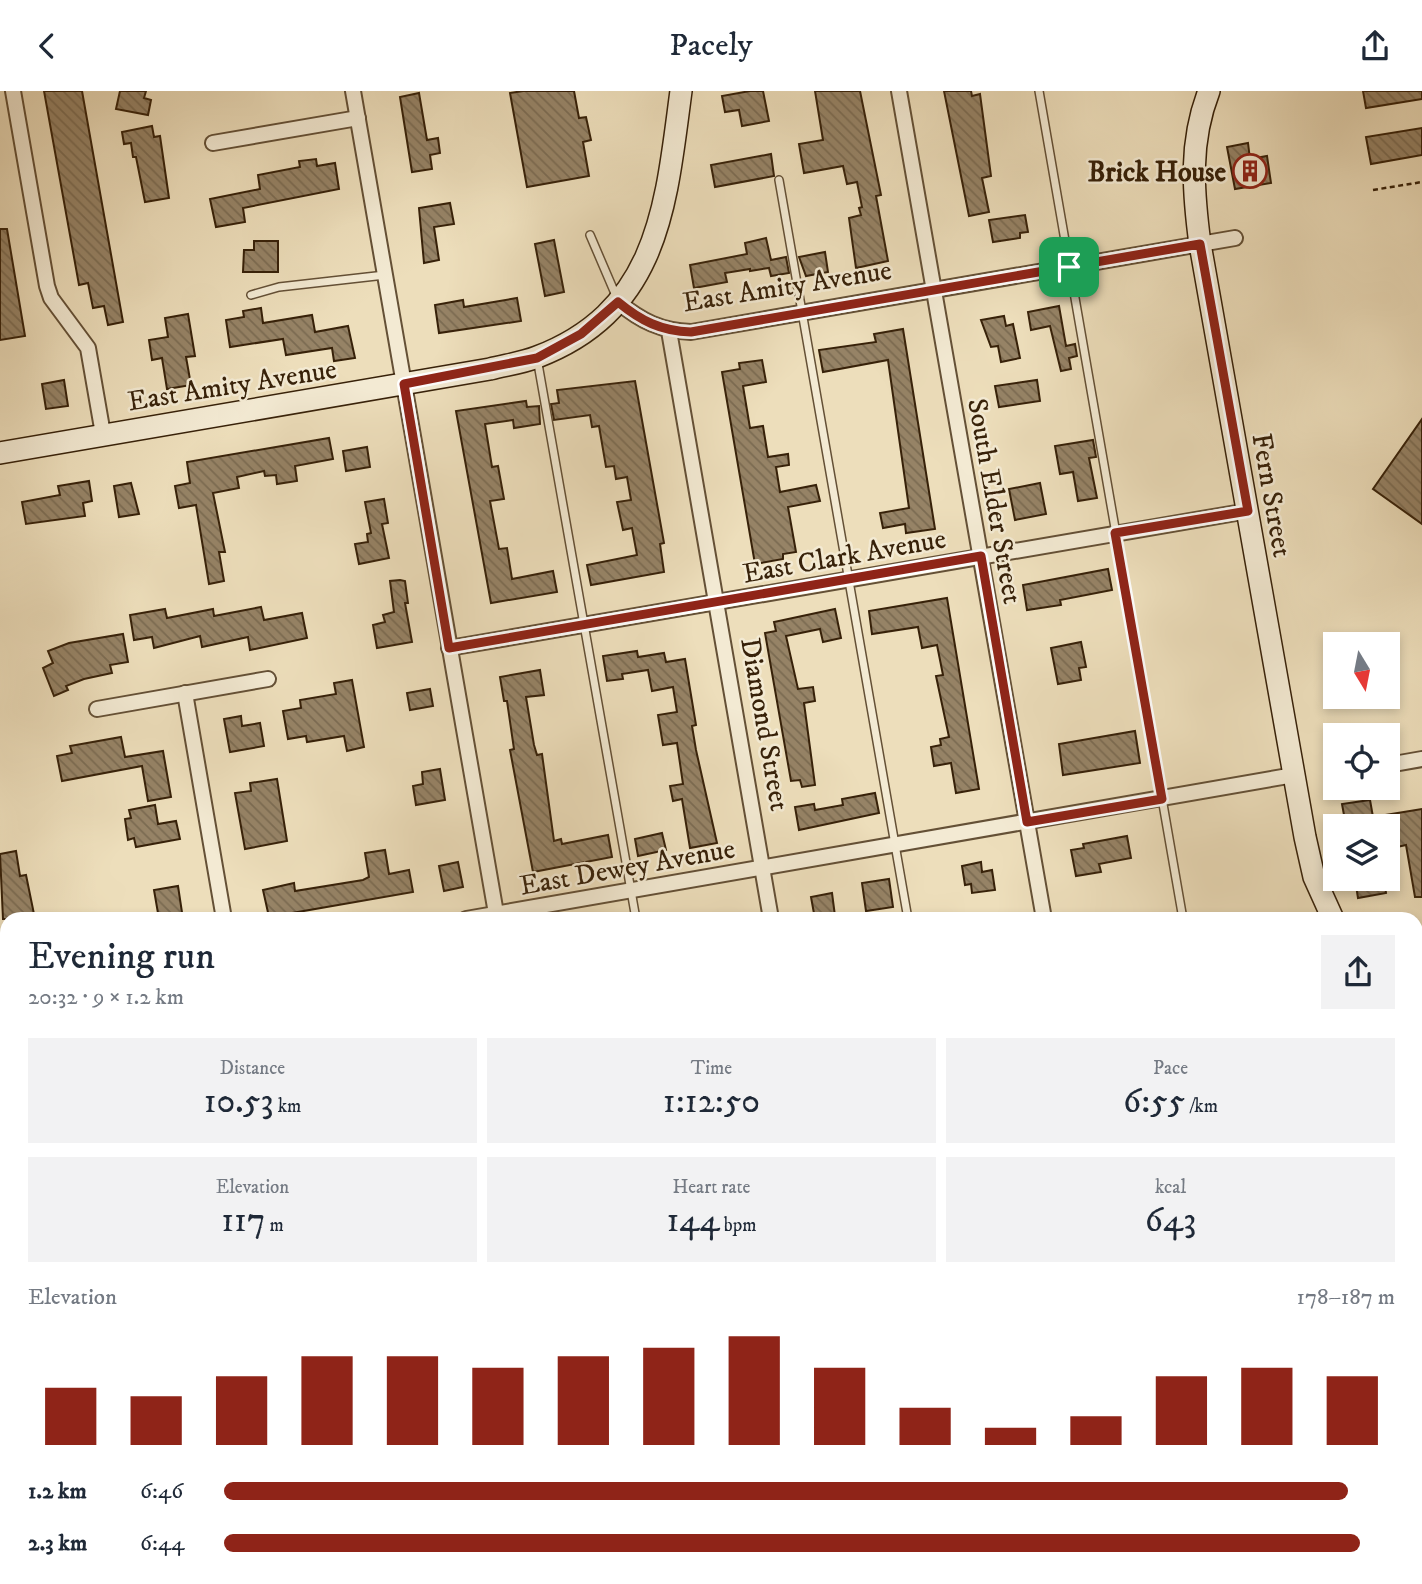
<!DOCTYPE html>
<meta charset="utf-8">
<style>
:root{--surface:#fff;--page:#f2f2f3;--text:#1f2937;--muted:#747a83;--accent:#8f2418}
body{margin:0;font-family:"IM FELL DW Pica",serif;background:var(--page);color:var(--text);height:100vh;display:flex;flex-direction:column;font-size:26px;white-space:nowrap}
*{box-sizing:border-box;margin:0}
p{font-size:23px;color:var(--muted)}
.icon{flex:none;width:38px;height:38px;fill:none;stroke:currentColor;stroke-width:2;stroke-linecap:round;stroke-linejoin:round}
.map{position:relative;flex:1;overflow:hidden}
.sheet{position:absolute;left:0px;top:821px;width:1423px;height:674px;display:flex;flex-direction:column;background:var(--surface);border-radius:21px 21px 0 0;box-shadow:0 4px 10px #0003}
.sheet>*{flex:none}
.needle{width:46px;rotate:170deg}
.tools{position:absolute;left:1323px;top:541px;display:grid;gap:14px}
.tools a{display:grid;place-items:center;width:77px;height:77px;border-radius:0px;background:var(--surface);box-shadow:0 4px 10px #0003;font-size:35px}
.pin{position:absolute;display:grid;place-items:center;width:60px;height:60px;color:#fff;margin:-30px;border-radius:14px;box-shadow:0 4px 10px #0006}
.round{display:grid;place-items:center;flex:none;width:74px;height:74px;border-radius:0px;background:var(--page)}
.summary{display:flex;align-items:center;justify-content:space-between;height:119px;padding:0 28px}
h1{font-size:38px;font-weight:600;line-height:52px}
.metrics{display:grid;grid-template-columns:repeat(3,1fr);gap:10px;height:119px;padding:7px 28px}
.metrics div{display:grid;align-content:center;border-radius:0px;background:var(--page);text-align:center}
.metrics b{font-size:35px;font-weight:600}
.metrics small{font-size:19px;font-weight:400}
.metrics p{font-size:19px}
.chart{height:196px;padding:14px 28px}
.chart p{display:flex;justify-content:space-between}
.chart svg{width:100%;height:126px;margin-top:7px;stroke:var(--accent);stroke-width:6}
ul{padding:0 28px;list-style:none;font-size:23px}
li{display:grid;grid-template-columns:112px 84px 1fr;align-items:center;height:52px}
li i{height:18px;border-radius:9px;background:var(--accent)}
header{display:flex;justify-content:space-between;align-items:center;height:91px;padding:0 28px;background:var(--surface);font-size:32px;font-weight:600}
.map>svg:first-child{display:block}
.building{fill:url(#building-back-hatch);stroke:#372109;stroke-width:2}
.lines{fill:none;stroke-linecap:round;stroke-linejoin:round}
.lane-casing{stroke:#645036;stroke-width:10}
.street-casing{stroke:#645036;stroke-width:18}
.secondary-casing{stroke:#372109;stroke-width:24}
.path{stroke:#372109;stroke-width:2.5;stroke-dasharray:5 3.5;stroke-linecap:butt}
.lane{stroke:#f3ead3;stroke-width:7}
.street{stroke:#f3ead3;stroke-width:14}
.secondary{stroke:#f3ead3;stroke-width:21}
.route-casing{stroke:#fff;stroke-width:14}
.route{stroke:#8f2418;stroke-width:9}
.labels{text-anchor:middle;stroke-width:5;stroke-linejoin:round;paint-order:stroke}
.poi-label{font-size:28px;font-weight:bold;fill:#372109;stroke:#f3ead3;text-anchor:end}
.street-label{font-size:28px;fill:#372109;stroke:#f3ead3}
</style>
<header><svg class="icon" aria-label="back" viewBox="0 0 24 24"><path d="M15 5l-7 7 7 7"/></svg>Pacely<svg class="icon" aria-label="share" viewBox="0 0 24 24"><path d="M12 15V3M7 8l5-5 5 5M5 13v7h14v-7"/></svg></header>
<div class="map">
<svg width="1422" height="1493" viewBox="0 0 1422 1493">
<defs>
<pattern id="building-back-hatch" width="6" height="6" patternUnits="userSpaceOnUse" patternTransform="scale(1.75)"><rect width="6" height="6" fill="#968366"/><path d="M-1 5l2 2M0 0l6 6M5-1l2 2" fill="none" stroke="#7b6b52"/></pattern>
</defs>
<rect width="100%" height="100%" fill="#eddebb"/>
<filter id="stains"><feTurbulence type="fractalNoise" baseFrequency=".00286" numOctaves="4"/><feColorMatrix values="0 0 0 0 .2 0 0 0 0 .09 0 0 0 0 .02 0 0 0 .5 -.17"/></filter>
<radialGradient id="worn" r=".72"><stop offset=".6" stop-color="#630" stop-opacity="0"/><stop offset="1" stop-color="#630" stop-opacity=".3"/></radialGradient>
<g class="building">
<polygon points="44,0 82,0 123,231 108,234 104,215 93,217 88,192 79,194"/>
<polygon points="120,0 146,0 144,7 151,9 148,24 116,18"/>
<polygon points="523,0 574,0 579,27 586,26 591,49 583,51 589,85 527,96 510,2"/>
<polygon points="750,0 763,0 769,30 742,35 739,19 725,21 722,5"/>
<polygon points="815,0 860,0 881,104 876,105 888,170 856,177 849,127 861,124 859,117 862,116 857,91 847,93 843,75 804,82 799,53 823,49"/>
<polygon points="944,0 971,0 972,5 980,3 991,85 982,87 989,121 969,125"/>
<polygon points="1363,0 1422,0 1422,8 1366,17"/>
<polygon points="419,2 427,49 438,47 440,62 430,64 432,78 412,81 400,6"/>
<polygon points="152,35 154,46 160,45 169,107 145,111 136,66 133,66 131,52 124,53 122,41"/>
<polygon points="1422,37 1422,64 1371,73 1366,46"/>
<polygon points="1248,52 1250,68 1267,65 1271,92 1235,98 1227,56"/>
<polygon points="771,63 774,85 715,96 711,74"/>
<polygon points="316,68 317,75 335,72 339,98 243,117 245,131 216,136 210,108 260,98 258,84 300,76 299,70"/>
<polygon points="450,112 454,133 434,136 439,169 424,172 419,117"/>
<polygon points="1025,124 1028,141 1020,142 1020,147 993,151 989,129"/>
<polygon points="0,138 7,138 25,245 0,249"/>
<polygon points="766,147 771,169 786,166 789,182 771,185 769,177 750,180 750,178 725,182 727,191 694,197 690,174 747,163 745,152"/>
<polygon points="554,149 564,201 545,205 535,153"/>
<polygon points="254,150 278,150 278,181 243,181 244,159 254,159"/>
<polygon points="825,161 828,181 806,185 799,166"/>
<polygon points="517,207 521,230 439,242 435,214 463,209 464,216"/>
<polygon points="1059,215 1066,255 1075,253 1077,265 1069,267 1071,278 1061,280 1050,235 1031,239 1028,221"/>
<polygon points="261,217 263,232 312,224 315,241 348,235 355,267 334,270 332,257 286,264 283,248 230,256 226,229 244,226 243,220"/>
<polygon points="188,223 195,265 186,266 191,294 167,298 162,267 152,269 149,249 168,246 165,227"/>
<polygon points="1004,225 1006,235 1013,233 1020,267 1001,271 998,255 991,256 981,229"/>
<polygon points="903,238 935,438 906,442 905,433 883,437 880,422 909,417 888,269 823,281 819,259 876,251 874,243"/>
<polygon points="762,269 766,291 743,295 750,337 763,335 768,366 788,363 789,374 776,376 780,401 816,394 820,410 788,416 796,461 783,463 783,468 755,473 722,281 740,278 739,272"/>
<polygon points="64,289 68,315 46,318 42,293"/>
<polygon points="1037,289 1040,310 999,316 995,295"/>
<polygon points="635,290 664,452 660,453 664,481 591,494 587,474 637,464 632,437 623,439 617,411 631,409 627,386 616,388 614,375 606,376 599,335 592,336 590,324 554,329 551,313 559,312 557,299"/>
<polygon points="526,310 527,316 539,315 540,333 514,337 513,329 485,333 492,376 498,375 504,408 490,410 499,458 507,457 512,488 553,480 557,501 491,512 456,320"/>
<polygon points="1422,328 1422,433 1373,398"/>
<polygon points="329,347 333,368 295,375 297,390 277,393 276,384 265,385 264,380 237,386 239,397 213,402 225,461 219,461 224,490 209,493 196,414 179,417 175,395 190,392 187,371"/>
<polygon points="1093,349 1096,366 1089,367 1097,407 1078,410 1073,381 1060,383 1055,355"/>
<polygon points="367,356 370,376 346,380 343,360"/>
<polygon points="89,390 92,410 83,412 85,425 26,433 22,411 60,404 58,395"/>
<polygon points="131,392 139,423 119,426 114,395"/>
<polygon points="1040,392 1046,423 1015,429 1009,398"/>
<polygon points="384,408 388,432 382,433 389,467 359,473 355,453 368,451 367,443 371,442 365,411"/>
<polygon points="1108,478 1112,499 1060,509 1061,514 1027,519 1023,494"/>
<polygon points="400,489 405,490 408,512 405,512 412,551 377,557 373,534 385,531 383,524 394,521 390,490"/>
<polygon points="947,507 979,698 956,702 951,672 934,675 931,656 941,654 940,648 949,646 936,585 943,584 937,554 922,557 918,536 872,543 869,520"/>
<polygon points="261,516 264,529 302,522 307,547 250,559 248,546 202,556 200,545 154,557 152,546 134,549 130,524 165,518 167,527 213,518 214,525"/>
<polygon points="835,518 841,547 823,551 820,538 786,545 798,598 813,596 815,610 804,612 815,694 802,696 800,689 791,690 765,542 776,540 774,531"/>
<polygon points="123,543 128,571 110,574 112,582 84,588 66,595 68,599 54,605 43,577 53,572 48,560 69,552"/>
<polygon points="1081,551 1086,576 1079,577 1081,589 1058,593 1051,557"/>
<polygon points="637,560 638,566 664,562 666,571 685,568 696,634 692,635 696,659 717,752 690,757 682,708 673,710 670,695 683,693 677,652 663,654 658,624 677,621 673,596 652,600 648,579 622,583 623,588 607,590 603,565"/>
<polygon points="540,579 544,604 526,606 534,654 537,664 542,663 554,750 561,748 562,753 608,744 612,766 533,781 510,659 514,658 507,610 504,610 500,586"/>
<polygon points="352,589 364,656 347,660 344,645 307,651 306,645 288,648 283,620 301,617 300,609 336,603 334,592"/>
<polygon points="430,598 433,615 410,619 407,602"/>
<polygon points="241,625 242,635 260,632 264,655 230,661 224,628"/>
<polygon points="1135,640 1140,672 1063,684 1059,653"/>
<polygon points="121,646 125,666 163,660 171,706 148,710 142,675 62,690 57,665 72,662 70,655"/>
<polygon points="440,678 445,709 416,714 413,695 423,693 422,681"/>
<polygon points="277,688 287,750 245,758 235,702 251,700 250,692"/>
<polygon points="875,702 879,722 799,739 795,716 814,713 815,719 843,714 842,708"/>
<polygon points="1370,709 1373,726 1422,718 1422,806 1415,806 1406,754 1388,758 1388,735 1346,735 1342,713"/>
<polygon points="155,714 158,733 176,730 180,748 136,756 134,747 128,749 125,728 131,727 129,719"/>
<polygon points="662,742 666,759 638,765 635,748"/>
<polygon points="1127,745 1131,767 1099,773 1101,781 1076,785 1071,759 1084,757 1083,753"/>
<polygon points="385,759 389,783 409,779 413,801 269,826 263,799 294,792 295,800 363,789 369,786 365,762"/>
<polygon points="16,760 20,785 26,784 35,828 3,828 0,763"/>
<polygon points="458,771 463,796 444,800 439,775"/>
<polygon points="981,771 982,781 992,779 995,799 972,802 971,793 965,794 962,775"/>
<polygon points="889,788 893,816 866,820 862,792"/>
<polygon points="1355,788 1384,788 1386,802 1358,807"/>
<polygon points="178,795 183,828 159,828 154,799"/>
<polygon points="832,802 835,825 815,828 811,806"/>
</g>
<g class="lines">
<g class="lane-casing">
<g id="lane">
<polyline points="1039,0 1183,828"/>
<polyline points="779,89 908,828"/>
<polyline points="590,144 617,207"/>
<polyline points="251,204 279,196 385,184"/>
<polyline points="537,267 636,828"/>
<polyline points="201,1488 202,1493"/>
<polyline points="476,1488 477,1493"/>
<polyline points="750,1488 751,1493"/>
<polyline points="1026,1488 1027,1493"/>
<polyline points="1297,1488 1298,1493"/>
</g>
</g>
<g class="street-casing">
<g id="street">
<polyline points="13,0 47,195 51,207 88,257 103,343"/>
<polyline points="353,0 497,828"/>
<polyline points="899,0 1044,828"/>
<polyline points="213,52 358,27"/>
<path d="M 618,211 C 641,230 661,240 691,241 L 1235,147"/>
<polyline points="669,240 771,828"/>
<polyline points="449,557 1248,420"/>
<polyline points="185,602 224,828"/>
<polyline points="97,618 268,588"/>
<polyline points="1388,674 1422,668"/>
<polyline points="466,828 1294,684"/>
<polyline points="0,908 7,907"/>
<polyline points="0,1118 7,1157"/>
<polyline points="1416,1211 1422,1210"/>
<polyline points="1416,1387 1422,1423"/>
<polyline points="0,1454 7,1453"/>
<polyline points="1416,1485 1422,1484"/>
<polyline points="66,1488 67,1493"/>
<polyline points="339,1488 340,1493"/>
<polyline points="612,1488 613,1493"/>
<polyline points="886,1488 887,1493"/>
<polyline points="1160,1488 1161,1493"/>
<polyline points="1371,1493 1403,1488"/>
</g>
</g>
<g class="secondary-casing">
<g id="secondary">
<path d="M 1209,0 C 1189,51 1193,100 1200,153 L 1305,746 L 1314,786 L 1333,828"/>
<path d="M 0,362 L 490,278 C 505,274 522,272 537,266 C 660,219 666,112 681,0"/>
<polyline points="1416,908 1422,911"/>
</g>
</g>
<polyline class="path" points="1373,99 1422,91"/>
<use href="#lane" class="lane"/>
<use href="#street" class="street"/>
<use href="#secondary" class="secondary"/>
</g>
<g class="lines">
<g class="route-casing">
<path id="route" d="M 1200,153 L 1248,420 L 1115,442 L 1162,708 L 1027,731 L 981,465 L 449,557 L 404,293 L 537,267 L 581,243 L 618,211 C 641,230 661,240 691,241 Z"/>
</g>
<use href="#route" class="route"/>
</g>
<defs>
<g id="building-ring" transform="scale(1.75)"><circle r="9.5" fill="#f3ead3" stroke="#8f2418" stroke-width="1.5"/><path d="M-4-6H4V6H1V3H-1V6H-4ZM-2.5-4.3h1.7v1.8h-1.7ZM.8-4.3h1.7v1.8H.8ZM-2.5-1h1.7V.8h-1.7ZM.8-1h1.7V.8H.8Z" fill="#8f2418"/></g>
</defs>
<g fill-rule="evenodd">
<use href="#building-ring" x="1250" y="80"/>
</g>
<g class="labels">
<g class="poi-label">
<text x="1226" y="90">Brick House</text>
</g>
<g class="street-label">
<text transform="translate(787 194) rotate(-9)" y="10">East Amity Avenue</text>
<text transform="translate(232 293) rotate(-9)" y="10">East Amity Avenue</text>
<text transform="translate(1273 404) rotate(80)" y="10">Fern Street</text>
<text transform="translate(996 410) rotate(80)" y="10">South Elder Street</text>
<text transform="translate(844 464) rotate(-10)" y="10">East Clark Avenue</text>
<text transform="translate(766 633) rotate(80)" y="10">Diamond Street</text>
<text transform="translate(627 775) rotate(-10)" y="10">East Dewey Avenue</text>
</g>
</g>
<rect width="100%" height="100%" filter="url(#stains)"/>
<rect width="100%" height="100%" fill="url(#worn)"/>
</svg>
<div class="tools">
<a><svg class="needle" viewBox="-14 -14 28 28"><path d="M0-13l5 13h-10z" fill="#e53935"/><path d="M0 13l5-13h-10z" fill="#747a83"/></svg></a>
<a><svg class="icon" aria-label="locate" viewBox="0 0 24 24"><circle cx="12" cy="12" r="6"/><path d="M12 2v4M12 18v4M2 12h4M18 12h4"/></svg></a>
<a><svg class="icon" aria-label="layers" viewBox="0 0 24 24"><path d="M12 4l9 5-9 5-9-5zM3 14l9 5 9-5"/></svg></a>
</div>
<div class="pin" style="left:1069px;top:176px;background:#1e9e55"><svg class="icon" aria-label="arrive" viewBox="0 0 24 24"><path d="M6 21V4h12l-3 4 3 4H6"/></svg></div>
<section class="sheet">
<div class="summary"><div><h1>Evening run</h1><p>20:32 · 9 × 1.2 km</p></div><a class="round"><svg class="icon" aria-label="share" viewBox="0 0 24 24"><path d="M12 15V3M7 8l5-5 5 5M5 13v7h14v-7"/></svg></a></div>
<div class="metrics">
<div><p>Distance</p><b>10.53<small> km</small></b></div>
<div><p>Time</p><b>1:12:50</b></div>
<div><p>Pace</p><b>6:55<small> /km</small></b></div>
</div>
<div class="metrics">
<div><p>Elevation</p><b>117<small> m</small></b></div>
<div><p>Heart rate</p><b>144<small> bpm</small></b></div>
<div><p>kcal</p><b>643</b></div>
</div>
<div class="chart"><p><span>Elevation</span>178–187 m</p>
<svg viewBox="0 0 160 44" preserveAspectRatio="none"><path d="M5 44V24M15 44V27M25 44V20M35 44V13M45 44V13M55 44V17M65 44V13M75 44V10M85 44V6M95 44V17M105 44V31M115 44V38M125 44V34M135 44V20M145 44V17M155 44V20"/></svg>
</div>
<ul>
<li><b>1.2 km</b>6:46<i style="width:96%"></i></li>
<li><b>2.3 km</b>6:44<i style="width:97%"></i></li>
</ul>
</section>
</div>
